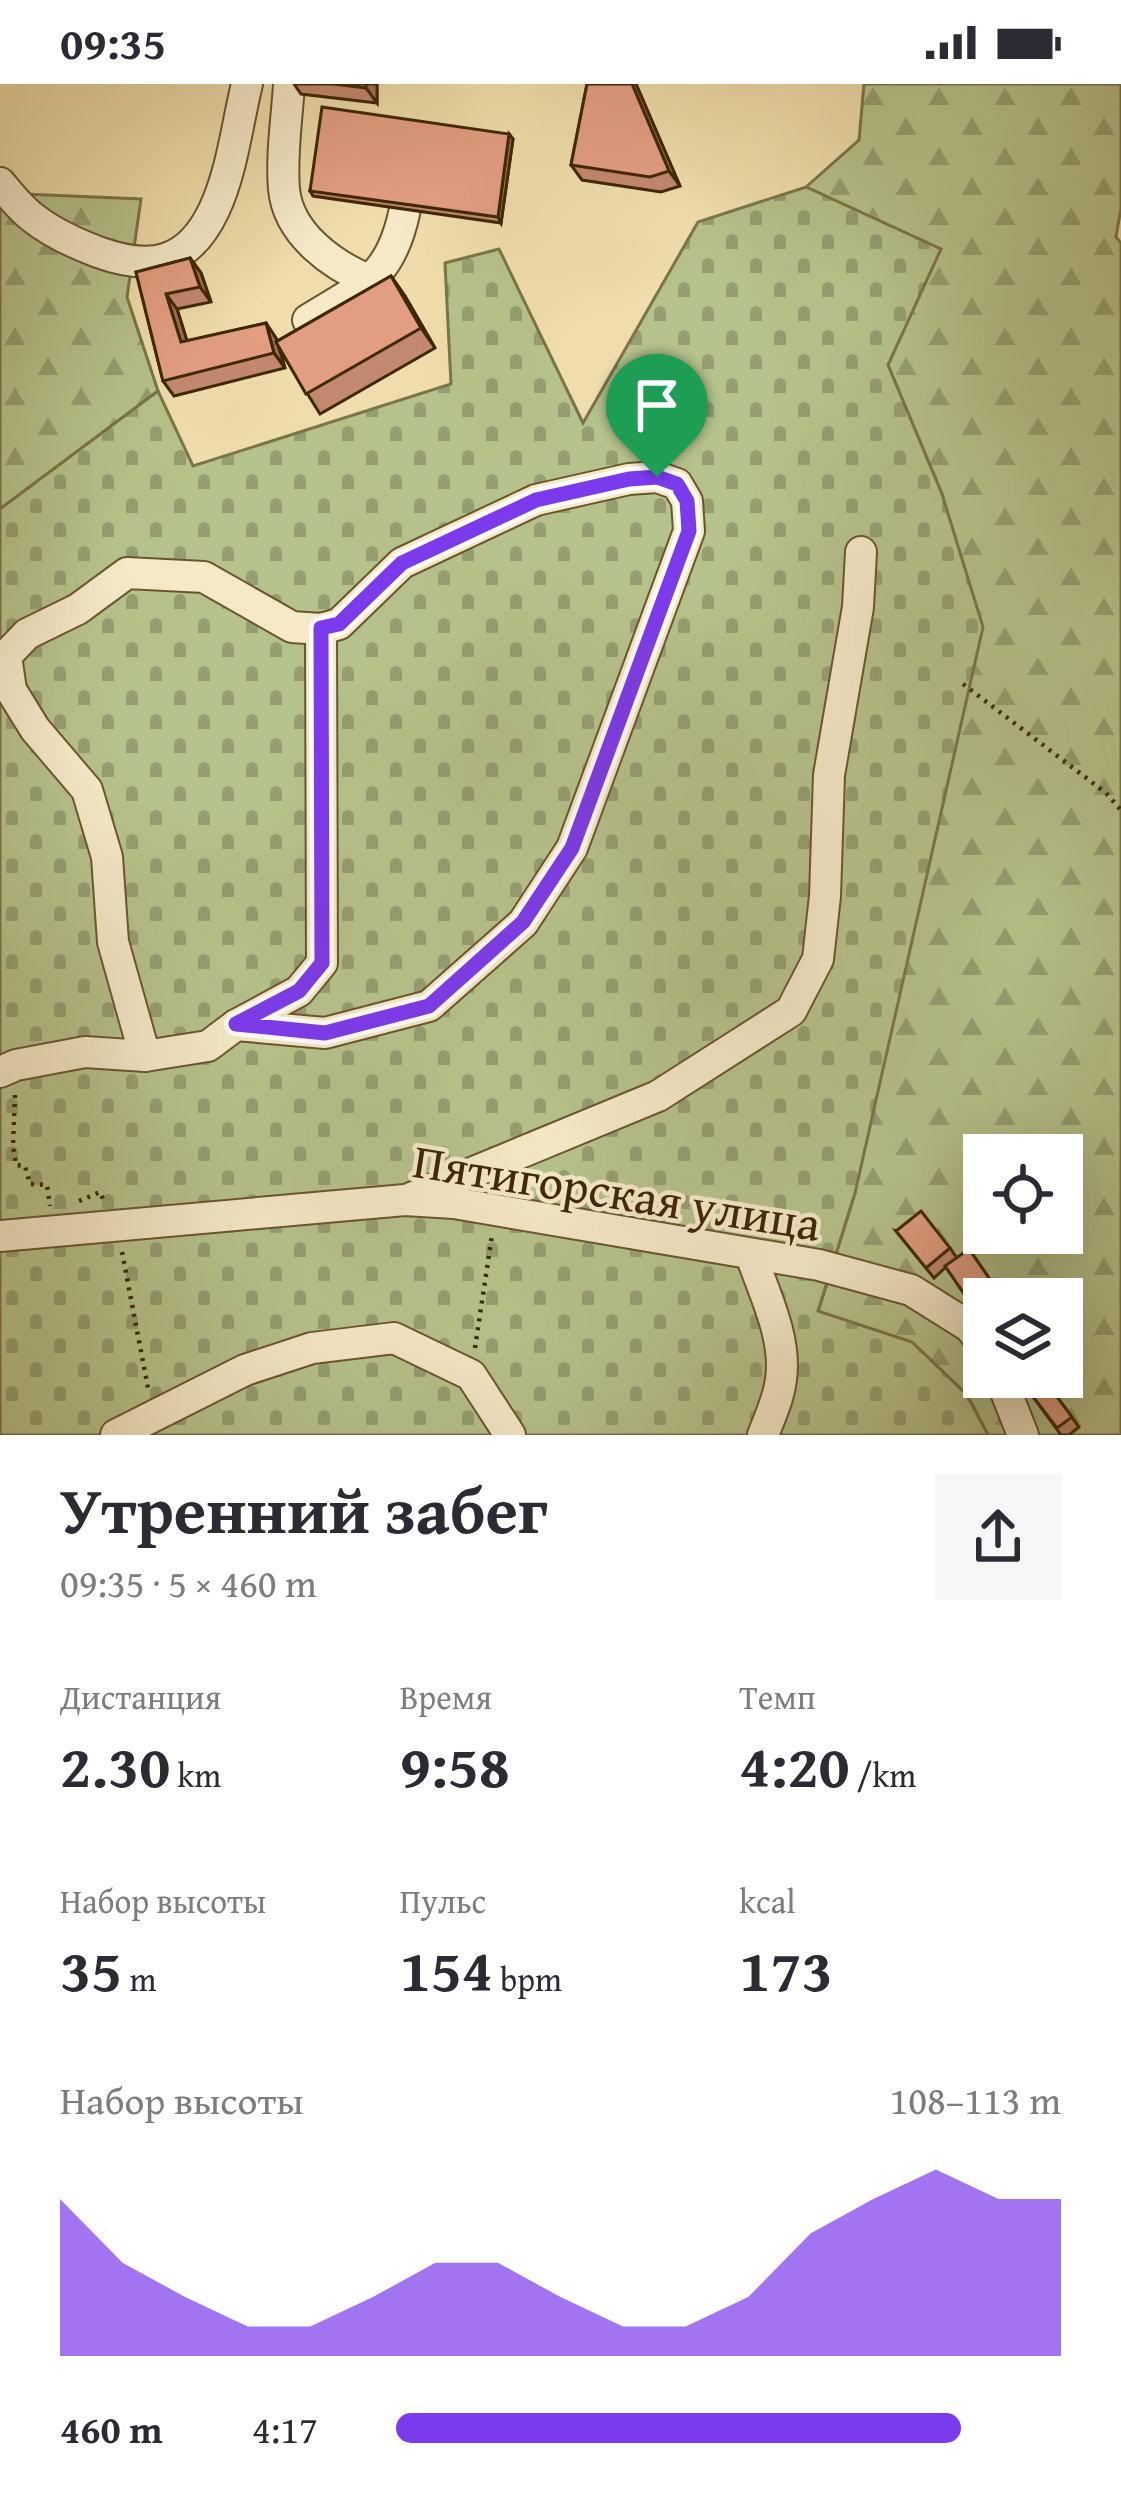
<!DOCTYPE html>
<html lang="ru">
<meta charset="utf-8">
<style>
:root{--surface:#fff;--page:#f7f7f7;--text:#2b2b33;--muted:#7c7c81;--accent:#7c3aed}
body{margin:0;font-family:"Gentium Book Plus",serif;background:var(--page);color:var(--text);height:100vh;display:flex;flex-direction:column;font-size:45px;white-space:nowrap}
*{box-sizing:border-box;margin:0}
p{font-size:39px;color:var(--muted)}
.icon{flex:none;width:66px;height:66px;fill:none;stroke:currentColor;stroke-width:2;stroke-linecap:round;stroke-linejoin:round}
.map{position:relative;height:1351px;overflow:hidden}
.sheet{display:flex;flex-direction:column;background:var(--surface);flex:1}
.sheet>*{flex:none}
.tools{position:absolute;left:963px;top:1050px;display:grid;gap:24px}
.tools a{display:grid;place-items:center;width:120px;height:120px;border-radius:0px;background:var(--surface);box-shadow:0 12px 48px #0002;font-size:60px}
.pin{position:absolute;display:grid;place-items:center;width:102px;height:102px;color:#fff;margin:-123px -51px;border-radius:50% 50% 50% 0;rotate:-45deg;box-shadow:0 0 12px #0007}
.pin .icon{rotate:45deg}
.round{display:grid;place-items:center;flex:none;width:126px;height:126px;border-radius:0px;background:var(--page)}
.overview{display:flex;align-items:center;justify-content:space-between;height:204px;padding:0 60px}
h1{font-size:66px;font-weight:600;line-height:90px}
.figures{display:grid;grid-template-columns:repeat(3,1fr);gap:18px;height:204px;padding:12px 60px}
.figures div{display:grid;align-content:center}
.figures b{font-size:60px;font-weight:600}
.figures small{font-size:33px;font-weight:400}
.figures p{font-size:33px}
.chart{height:336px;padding:24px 60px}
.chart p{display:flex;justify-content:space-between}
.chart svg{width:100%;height:216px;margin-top:12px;fill:var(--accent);opacity:.7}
ul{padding:0 60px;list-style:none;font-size:39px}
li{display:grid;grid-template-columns:192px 144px 1fr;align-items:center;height:90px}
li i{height:30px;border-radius:15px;background:var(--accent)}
.status{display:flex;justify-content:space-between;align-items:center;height:84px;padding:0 60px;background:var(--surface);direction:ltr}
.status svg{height:33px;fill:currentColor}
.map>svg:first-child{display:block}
.forest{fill:url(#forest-firs);stroke:#7a7548;stroke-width:3;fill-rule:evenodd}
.cemetery{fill:url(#cemetery-stones);stroke:#7a7548;stroke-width:3}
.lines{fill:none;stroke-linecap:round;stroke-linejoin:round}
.minor-casing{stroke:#6b552f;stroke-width:34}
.path{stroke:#3f2806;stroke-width:4.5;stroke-dasharray:3 6;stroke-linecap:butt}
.minor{stroke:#f5e9c8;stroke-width:30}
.wall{fill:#c38870;stroke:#3f2806;stroke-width:3}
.shaded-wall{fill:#9f6f5b;stroke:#3f2806;stroke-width:3}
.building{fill:#e39e82;stroke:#3f2806;stroke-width:3}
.route-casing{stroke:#fff;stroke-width:24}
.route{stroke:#7c3aed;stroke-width:15}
.labels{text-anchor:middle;stroke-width:9;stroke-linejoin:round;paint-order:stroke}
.street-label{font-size:48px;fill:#3f2806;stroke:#f5e9c8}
</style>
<div class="status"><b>09:35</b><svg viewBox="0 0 49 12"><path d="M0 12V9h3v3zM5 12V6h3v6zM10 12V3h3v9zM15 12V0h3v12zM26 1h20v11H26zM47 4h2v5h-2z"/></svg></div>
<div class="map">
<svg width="1121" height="1351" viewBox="0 0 1121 1351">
<defs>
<pattern id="forest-firs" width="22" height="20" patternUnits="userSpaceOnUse" patternTransform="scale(3)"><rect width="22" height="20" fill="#b6c28b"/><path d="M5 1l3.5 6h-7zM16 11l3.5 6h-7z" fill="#959e70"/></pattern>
<pattern id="cemetery-stones" width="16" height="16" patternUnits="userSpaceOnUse" patternTransform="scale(3)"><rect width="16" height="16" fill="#b6c28b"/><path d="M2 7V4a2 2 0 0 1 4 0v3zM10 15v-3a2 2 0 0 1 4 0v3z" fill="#959e70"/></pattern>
</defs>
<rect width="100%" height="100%" fill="#efddab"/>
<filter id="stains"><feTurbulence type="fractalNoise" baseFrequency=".00167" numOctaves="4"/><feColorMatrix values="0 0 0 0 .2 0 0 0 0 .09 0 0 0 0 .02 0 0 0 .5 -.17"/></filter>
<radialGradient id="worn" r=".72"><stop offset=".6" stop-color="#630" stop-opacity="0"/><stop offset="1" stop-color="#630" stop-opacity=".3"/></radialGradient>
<g class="forest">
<path d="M 864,0 L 1121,0 L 1121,124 L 1116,153 L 1121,159 L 1121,1351 L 988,1351 L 967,1311 L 912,1258 L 818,1228 L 855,1109 L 942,410 L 888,281 L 940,165 L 806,103 L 859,56 ZM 984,1071 L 1062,1071 L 1062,1149 L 984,1149 ZM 984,1215 L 1062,1215 L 1062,1293 L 984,1293 Z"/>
<polygon points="0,109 141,115 127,213 158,307 0,425"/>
</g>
<polygon class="cemetery" points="806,103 941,165 888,281 942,410 983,543 855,1109 818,1227 912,1258 967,1311 988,1351 0,1351 0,425 158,307 193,382 451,300 445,179 499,165 583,339 698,138"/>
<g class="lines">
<g class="minor-casing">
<g id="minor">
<path d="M 289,0 C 287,34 281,71 284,105 C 288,150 333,182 371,197"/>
<path d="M 0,99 C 10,111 20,124 32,133 C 52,149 74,159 98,168 C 150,187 188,181 214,126 C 232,88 237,41 247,0"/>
<path d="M 308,236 C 364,201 391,194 405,125"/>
<polyline points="145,972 208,962 236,941 299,907 322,879 321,545"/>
<polyline points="0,988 16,981 85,968 145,972 113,858 107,773 87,706 35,645 11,606 6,572 27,550 78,525 127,489 204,493 292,543 321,545 339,540 402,479 536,416 629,395 657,393 677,400 687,417 689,447 572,764 523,839 429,922 325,949 236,941"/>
<polyline points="411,1114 658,1012 791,927 818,875 825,812 829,691 858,523 861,468"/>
<polyline points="0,1152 405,1116 454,1119 819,1181 911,1206 970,1243 984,1262"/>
<path d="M 751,1171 C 764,1209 787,1254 781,1295 C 779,1314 770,1333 763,1351"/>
<polyline points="1000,1293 1023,1351"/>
<polyline points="116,1351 245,1286 312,1264 394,1254 471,1291 510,1351"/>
</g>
</g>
<g class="path">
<polyline points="963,600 1106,709 1121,726"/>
<polyline points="15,1011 13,1062 16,1081 25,1082 30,1100 47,1101 50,1122"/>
<polyline points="79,1117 100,1108 103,1115"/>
<polyline points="122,1168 148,1304"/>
<polyline points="475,1264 492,1151"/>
</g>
<use href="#minor" class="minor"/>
</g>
<g class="wall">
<polygon points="294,0 377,0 377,19 301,10"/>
<polygon points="587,0 636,0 680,102 661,108 582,96 571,81"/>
<polygon points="509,50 513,55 501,139 313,112 310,107"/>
<polygon points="190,174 201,189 211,218 177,225 187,257 266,239 277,257 391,192 405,212 435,264 320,330 279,264 285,284 174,312 163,297 136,188"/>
<polygon points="896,1147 950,1164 957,1174 969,1165 998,1207 984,1215 984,1248 966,1222 970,1219 946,1183 934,1194"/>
<polygon points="1062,1259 1081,1283 1052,1306 1079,1343 1069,1351 1061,1351 1031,1310 1045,1299 1039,1293 1062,1293"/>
</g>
<g class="shaded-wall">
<polygon points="366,0 377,0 377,19 366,4"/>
<polygon points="632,0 636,0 680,102 669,87"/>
<polygon points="509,50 513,55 501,139 498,133"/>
<polygon points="190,174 201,189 211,218 200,203"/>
<polygon points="391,192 405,212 435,264 421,244"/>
<polygon points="166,210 177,225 192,273 181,258"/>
<polygon points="266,239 276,254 285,284 274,269"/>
</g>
<g class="building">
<polygon points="334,0 366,0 366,4"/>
<polygon points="587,0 632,0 669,87 650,93 571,81"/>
<polygon points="322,23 509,50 498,133 310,107"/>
<polygon points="190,174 200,203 166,210 181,258 266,239 274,269 163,297 136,188"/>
<polygon points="391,192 421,244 306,310 276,258"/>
<polygon points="921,1127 950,1164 926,1184 896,1147"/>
<polygon points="969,1165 991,1197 967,1214 945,1182"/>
<polygon points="989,1206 995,1215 984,1215 984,1244 982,1245 966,1222"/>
<polygon points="1062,1259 1073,1273 1062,1282"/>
<polygon points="1046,1298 1072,1333 1057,1344 1031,1310"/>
</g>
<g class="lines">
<g class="route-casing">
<polygon id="route" points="657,393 677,400 687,417 689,447 572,764 523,838 429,922 325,949 236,940 299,907 322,879 321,544 339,540 402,479 536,416 629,395"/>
</g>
<use href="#route" class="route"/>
</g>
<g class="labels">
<g class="street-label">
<text transform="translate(617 1108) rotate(9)" y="17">Пятигорская улица</text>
</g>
</g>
<rect width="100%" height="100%" filter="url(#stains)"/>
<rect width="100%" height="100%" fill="url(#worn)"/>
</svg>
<div class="tools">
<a><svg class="icon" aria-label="locate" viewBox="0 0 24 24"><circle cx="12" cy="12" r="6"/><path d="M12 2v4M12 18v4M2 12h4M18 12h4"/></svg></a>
<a><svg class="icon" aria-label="layers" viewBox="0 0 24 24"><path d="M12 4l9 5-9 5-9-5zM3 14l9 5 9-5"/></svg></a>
</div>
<div class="pin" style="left:657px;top:393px;background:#1e9e55"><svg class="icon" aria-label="arrive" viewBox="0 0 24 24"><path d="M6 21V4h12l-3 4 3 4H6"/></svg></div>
</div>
<section class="sheet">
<div class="overview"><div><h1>Утренний забег</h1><p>09:35 · 5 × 460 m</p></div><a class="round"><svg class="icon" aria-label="share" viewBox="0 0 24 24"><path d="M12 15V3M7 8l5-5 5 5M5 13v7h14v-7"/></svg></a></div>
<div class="figures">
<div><p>Дистанция</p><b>2.30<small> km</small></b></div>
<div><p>Время</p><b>9:58</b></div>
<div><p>Темп</p><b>4:20<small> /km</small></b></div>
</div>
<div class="figures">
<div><p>Набор высоты</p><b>35<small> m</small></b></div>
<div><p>Пульс</p><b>154<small> bpm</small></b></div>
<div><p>kcal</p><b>173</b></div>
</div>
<div class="chart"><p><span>Набор высоты</span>108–113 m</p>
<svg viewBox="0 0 160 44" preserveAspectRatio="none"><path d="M0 44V12L10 25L20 32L30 38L40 38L50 32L60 25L70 25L80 32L90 38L100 38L110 32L120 19L130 12L140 6L150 12L160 12V44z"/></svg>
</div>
<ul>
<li><b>460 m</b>4:17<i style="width:85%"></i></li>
</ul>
</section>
